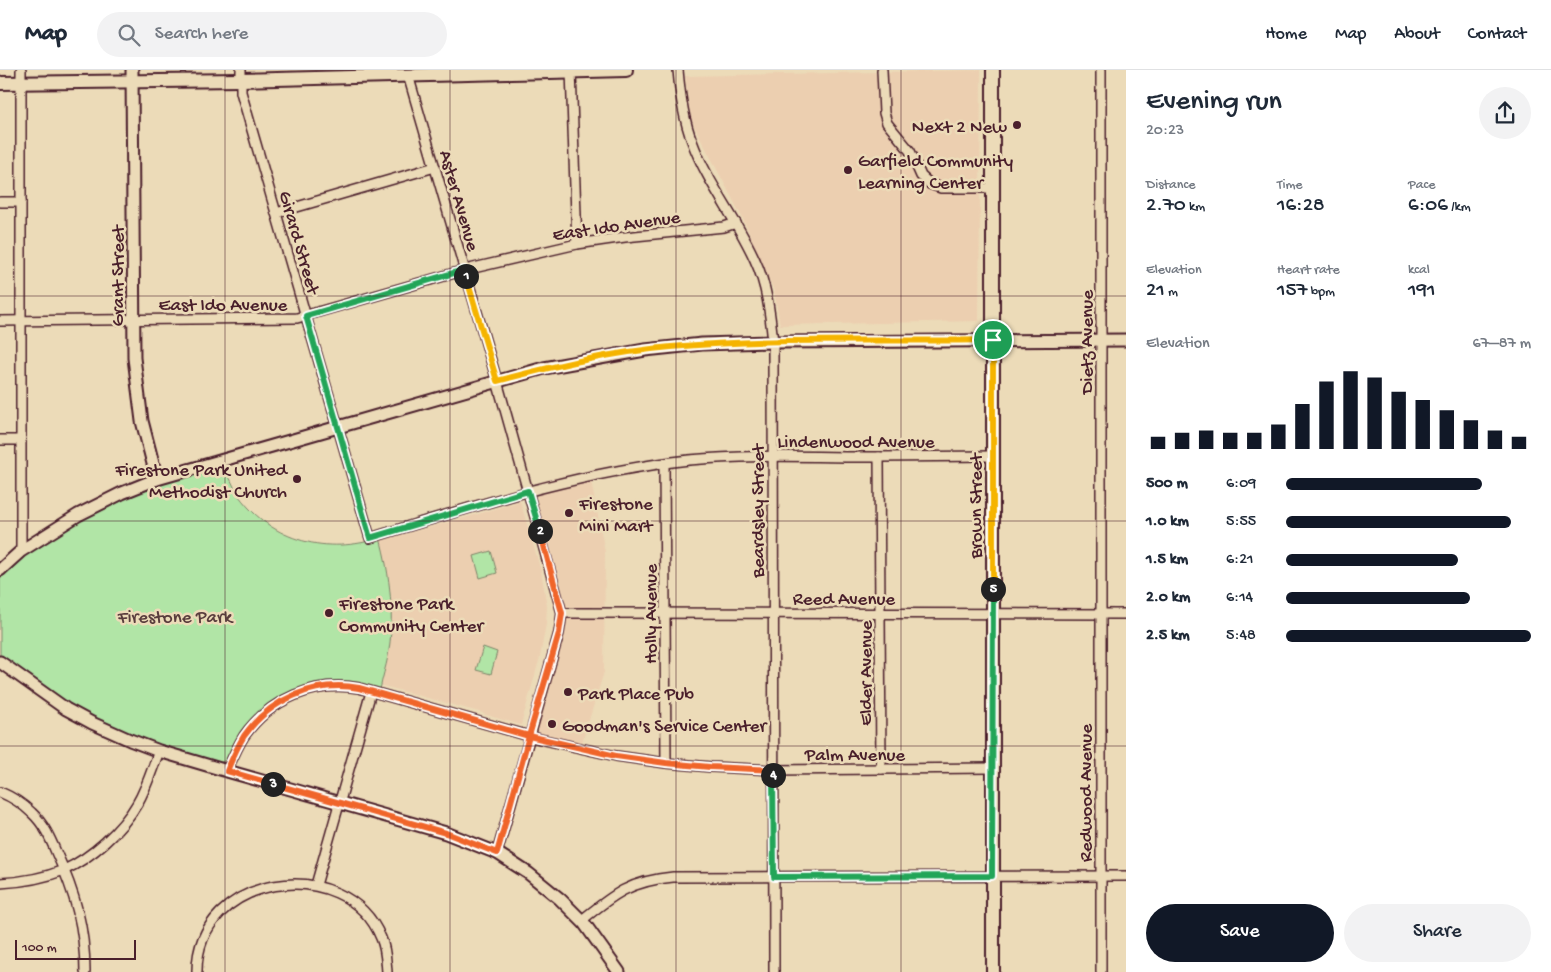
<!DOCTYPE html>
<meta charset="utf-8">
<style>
:root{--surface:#fff;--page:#f2f2f3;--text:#1f2937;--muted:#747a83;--line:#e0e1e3;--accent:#111827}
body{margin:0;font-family:"Gochi Hand",sans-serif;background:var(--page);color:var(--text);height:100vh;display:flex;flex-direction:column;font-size:19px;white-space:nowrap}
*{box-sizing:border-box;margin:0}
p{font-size:16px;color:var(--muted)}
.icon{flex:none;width:28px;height:28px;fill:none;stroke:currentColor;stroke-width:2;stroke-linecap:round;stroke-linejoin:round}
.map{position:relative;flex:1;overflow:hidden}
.drawer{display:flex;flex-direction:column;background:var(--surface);width:425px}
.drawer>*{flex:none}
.scale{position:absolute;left:15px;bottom:12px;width:121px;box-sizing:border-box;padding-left:5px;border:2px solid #4a1f2b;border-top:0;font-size:14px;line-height:18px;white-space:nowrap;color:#4a1f2b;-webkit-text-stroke:4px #ecdbb8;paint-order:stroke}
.pin{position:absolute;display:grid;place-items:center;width:42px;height:42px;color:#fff;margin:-21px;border:2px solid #fff;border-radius:50%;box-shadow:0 1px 5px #0007}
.km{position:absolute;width:25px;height:25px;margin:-12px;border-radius:50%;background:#222;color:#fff;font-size:14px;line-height:25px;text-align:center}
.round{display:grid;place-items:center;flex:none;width:52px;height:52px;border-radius:26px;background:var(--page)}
.head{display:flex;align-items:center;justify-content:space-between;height:85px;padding:0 20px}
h1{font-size:28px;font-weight:600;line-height:38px}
.stats{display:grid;grid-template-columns:repeat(3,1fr);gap:8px;height:85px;padding:5px 20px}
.stats div{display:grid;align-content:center}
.stats b{font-size:21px;font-weight:600}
.stats small{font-size:14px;font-weight:400}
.stats p{font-size:14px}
.chart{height:140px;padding:10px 20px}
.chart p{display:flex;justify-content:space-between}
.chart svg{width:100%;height:90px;margin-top:5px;stroke:var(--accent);stroke-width:6}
.primary-button{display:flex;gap:10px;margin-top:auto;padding:10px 20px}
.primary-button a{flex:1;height:58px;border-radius:30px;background:var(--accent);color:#fff;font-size:20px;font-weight:600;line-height:58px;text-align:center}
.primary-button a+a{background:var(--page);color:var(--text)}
ul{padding:0 20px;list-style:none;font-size:16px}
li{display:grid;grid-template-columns:80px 60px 1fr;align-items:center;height:38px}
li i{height:12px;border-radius:6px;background:var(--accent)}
header{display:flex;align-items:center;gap:30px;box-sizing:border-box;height:70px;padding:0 25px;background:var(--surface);border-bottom:1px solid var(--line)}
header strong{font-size:24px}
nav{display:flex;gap:28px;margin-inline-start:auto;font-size:18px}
.search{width:350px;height:45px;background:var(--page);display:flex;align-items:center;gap:12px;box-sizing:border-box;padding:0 18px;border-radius:28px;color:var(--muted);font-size:19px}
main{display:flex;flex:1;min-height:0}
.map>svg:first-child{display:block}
.built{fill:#eccfb0}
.green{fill:#b1e5a6;stroke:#7e8268}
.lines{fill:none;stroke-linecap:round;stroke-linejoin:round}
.minor-casing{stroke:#4a1f2b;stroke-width:12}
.tertiary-casing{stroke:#4a1f2b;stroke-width:15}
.secondary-casing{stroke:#4a1f2b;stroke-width:16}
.minor{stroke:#ecdbb8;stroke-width:9}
.tertiary{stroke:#ecdbb8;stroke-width:11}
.secondary{stroke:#ecdbb8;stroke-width:12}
.split-1-casing{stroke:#fff;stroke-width:10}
.split-2-casing{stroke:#fff;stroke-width:10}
.split-3-casing{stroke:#fff;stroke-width:10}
.split-4-casing{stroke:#fff;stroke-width:10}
.split-5-casing{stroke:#fff;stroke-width:10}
.split-6-casing{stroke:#fff;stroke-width:10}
.split-1{stroke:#f5b400;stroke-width:6}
.split-2{stroke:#22a559;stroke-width:6}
.split-3{stroke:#f0652b;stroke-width:6}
.split-4{stroke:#f0652b;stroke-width:6}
.split-5{stroke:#22a559;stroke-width:6}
.split-6{stroke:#f5b400;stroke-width:6}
.grid{fill:none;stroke:#4a1f2b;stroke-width:1;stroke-opacity:0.55}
.poi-dot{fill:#4a1f2b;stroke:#ecdbb8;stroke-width:2}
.labels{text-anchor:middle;stroke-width:5;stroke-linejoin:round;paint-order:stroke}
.poi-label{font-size:19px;fill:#4a1f2b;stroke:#ecdbb8;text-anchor:start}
.street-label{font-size:19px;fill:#4a1f2b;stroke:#ecdbb8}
.park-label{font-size:19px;fill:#593d3d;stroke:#ecdbb8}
</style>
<header>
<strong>Map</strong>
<div class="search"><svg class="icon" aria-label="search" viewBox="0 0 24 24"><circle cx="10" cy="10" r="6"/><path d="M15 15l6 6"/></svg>Search here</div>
<nav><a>Home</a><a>Map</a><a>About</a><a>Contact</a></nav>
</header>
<main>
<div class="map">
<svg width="1126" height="902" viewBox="0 0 1126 902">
<rect width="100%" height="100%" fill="#ecdbb8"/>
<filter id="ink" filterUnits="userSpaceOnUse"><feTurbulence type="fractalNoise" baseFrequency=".02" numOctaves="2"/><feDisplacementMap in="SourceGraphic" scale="10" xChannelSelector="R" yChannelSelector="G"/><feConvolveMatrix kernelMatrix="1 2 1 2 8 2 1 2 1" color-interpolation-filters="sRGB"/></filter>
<g filter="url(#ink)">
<g class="built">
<polygon points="981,0 979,251 780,255 774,221 743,149 691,50 685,6"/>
<polygon points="590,406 605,482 604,602 580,679 529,667 562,543 528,421"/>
<polygon points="520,431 541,501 547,536 546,554 540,587 521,655 483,644 483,643 380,615 388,585 391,532 390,520 379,471 482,443"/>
</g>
<g class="green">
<path d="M 218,396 C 229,399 232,416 239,426 C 273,472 327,485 380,468 C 390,504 395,549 388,586 C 386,597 382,608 380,620 C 370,617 360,613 350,612 C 295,609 246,638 226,690 L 219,693 C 165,678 114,660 66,632 C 43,618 21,601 0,585 L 0,506 C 37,474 79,448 123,427 C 153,413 186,405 218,396 Z"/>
<polygon points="491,481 497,503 480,508 474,486"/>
<polygon points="483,577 497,582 491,604 476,600"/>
</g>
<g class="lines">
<g class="minor-casing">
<g id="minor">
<path d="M 241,0 L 241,22 L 370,468 C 475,436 580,402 689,390 C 752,384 816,387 878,387 C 916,387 954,386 992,386"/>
<polyline points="571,0 577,174"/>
<path d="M 678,0 C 680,24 683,48 692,71 C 707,113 737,149 755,190 C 767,216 770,243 773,272 L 774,902"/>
<polyline points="882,0 884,43 887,53 910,81 921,106 930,114 941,118 993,118"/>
<polyline points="408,5 497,311 562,543 559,563 497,783"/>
<polyline points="0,132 21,132"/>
<polyline points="276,143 435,97"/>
<polyline points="0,251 297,248 465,200 577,174 625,167 724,157 736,153"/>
<polyline points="0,370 21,370"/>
<polyline points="879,387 881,699"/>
<polyline points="664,394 666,693"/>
<polyline points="21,481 21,0"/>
<polyline points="562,543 1126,544"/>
<path d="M 227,701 C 232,689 237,677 244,666 C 270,629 315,610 359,618 L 540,669 L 616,686 L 666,693 L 711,697 L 773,700 L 992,698"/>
<path d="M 0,722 C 12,727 23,734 32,743 C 44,754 50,768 56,782 C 75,823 85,858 85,902"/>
<path d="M 0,813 C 21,812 44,808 64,800 C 91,788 122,760 137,734 C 147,717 152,699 159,681"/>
<polyline points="316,815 371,622"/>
<path d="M 582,850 C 614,824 630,811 673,807 L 1126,806"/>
<path d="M 197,902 C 196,803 346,782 381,868 C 386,879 386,890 387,902"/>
<polyline points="1101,902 1101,0"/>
</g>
</g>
<g class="tertiary-casing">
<g id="tertiary">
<polyline points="132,0 134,288 142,351 157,409"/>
<polyline points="0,500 21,481 78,445 122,423 157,409 544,298 645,280 702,274 773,272 1126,270"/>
<polyline points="0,592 66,639 92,653 130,670 159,681 227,701 446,763 497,783 528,803 560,829 584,853 619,902"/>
</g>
</g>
<g class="secondary-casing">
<g id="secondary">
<polyline points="0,13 240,10 626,0"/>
<polyline points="993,902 993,0"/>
</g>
</g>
<use href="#minor" class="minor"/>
<use href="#tertiary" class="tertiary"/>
<use href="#secondary" class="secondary"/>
</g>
</g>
<g class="lines" filter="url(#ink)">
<g class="split-1-casing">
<path id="split-1" d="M 466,206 L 497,311 C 554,296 612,282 671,277 C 778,267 886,272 993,270"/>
</g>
<g class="split-2-casing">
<polyline id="split-2" points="466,206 464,200 306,246 370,468 528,421 540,461"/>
</g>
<g class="split-3-casing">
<path id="split-3" d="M 273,714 L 227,701 C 232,689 237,677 244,666 C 270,629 315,610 359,618 L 529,666 L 559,563 L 562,543 L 540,461"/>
</g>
<g class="split-4-casing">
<polyline id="split-4" points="273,714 446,763 497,783 529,666 616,686 666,693 710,697 773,700 773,705"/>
</g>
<g class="split-5-casing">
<polyline id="split-5" points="773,705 774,807 992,806 993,519"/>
</g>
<g class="split-6-casing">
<polyline id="split-6" points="993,519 993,270"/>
</g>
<use href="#split-1" class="split-1"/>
<use href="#split-2" class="split-2"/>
<use href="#split-3" class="split-3"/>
<use href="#split-4" class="split-4"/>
<use href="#split-5" class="split-5"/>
<use href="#split-6" class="split-6"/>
</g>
<path class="grid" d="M 225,0 L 225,902M 450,0 L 450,902M 676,0 L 676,902M 901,0 L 901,902M 0,226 L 1126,226M 0,451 L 1126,451M 0,676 L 1126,676"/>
<g class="poi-dot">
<circle cx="1017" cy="55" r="5"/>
<circle cx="848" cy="100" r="5"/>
<circle cx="297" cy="409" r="5"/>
<circle cx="569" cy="443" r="5"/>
<circle cx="329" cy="543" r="5"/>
<circle cx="568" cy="622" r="5"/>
<circle cx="552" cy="654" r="5"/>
</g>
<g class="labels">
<g class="poi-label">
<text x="1007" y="62" text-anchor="end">Next 2 New</text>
<text x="858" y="96">Garfield Community<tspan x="858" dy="22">Learning Center</tspan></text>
<text x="287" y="405" text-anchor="end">Firestone Park United<tspan x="287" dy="22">Methodist Church</tspan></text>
<text x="579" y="439">Firestone<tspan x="579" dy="22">Mini Mart</tspan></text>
<text x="339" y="539">Firestone Park<tspan x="339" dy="22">Community Center</tspan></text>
<text x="578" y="629">Park Place Pub</text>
<text x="562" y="661">Goodman's Service Center</text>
</g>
<g class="street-label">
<text transform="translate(461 130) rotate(74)" y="7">Aster Avenue</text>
<text transform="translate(616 154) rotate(-8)" y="7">East Ido Avenue</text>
<text transform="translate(301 172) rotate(74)" y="7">Girard Street</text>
<text transform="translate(116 206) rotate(-90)" y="7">Grant Street</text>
<text x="223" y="240">East Ido Avenue</text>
<text transform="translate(1085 272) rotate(-90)" y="7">Dietz Avenue</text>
<text x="856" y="377">Lindenwood Avenue</text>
<text transform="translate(974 436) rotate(-90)" y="7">Brown Street</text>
<text transform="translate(756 441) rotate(-90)" y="7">Beardsley Street</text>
<text x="844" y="534">Reed Avenue</text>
<text transform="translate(649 544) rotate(-90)" y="7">Holly Avenue</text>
<text transform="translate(864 603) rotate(-90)" y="7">Elder Avenue</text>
<text x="855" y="690">Palm Avenue</text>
<text transform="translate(1084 723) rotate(-90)" y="7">Redwood Avenue</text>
</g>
<g class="park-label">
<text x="175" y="552">Firestone Park</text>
</g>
</g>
</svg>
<div class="scale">100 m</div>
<div class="pin" style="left:993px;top:270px;background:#1e9e55"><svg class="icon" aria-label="arrive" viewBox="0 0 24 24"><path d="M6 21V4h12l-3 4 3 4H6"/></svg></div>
<b class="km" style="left:466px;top:206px">1</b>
<b class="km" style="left:540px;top:461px">2</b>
<b class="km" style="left:273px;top:714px">3</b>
<b class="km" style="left:773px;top:705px">4</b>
<b class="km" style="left:993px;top:519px">5</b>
</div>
<section class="drawer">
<div class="head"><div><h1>Evening run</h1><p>20:23</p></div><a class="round"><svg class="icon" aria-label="share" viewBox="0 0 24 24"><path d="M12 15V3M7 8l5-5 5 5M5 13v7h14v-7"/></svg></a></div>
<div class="stats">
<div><p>Distance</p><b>2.70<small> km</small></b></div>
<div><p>Time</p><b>16:28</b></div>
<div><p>Pace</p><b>6:06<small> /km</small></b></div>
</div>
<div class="stats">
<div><p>Elevation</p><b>21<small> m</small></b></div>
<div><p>Heart rate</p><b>157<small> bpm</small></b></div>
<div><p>kcal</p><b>191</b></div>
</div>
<div class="chart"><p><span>Elevation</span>67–87 m</p>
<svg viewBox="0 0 160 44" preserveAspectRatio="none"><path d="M5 44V38M15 44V36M25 44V35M35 44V36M45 44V36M55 44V32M65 44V22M75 44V11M85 44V6M95 44V9M105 44V16M115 44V20M125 44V25M135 44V30M145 44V35M155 44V38"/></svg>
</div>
<ul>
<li><b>500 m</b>6:09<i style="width:80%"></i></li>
<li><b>1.0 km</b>5:55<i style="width:92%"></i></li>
<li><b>1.5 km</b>6:21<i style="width:70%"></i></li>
<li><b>2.0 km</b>6:14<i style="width:75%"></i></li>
<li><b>2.5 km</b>5:48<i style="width:100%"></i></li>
</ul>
<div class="primary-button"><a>Save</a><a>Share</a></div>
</section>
</main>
